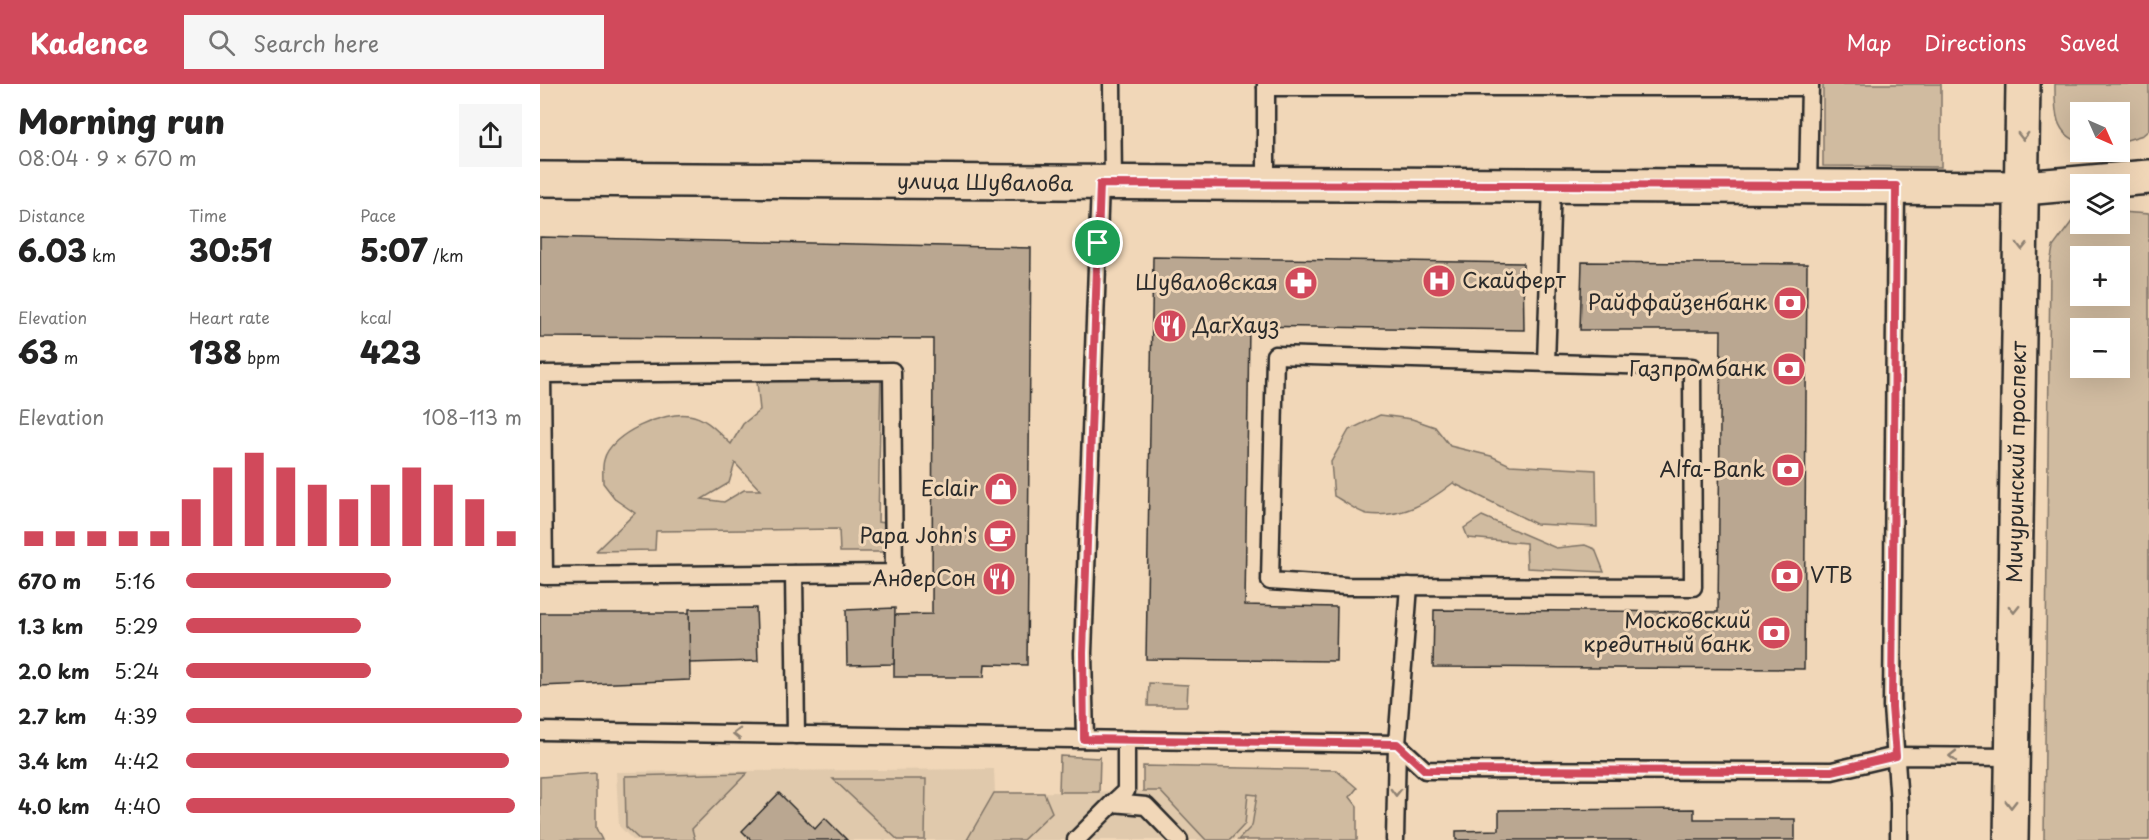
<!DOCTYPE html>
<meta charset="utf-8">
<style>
:root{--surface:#fff;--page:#f6f6f6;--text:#222;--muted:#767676;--accent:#d1495b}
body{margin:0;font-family:"Playpen Sans",sans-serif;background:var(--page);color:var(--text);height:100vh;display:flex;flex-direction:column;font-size:22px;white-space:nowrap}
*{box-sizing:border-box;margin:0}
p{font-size:20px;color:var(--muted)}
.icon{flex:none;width:33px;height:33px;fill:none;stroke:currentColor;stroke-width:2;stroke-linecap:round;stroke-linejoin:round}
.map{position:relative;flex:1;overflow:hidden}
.panel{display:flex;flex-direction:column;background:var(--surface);width:540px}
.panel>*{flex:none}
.needle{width:39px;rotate:135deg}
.buttons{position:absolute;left:1530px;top:18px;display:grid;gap:12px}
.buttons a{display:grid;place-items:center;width:60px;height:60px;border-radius:0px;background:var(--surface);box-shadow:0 6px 24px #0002;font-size:30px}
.pin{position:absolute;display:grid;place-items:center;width:51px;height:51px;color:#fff;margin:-26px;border:3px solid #fff;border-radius:50%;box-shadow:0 2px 6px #0007}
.round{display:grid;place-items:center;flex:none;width:63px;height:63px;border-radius:0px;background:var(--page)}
.summary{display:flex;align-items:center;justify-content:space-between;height:102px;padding:0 18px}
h1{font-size:33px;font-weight:800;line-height:45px}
.metrics{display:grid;grid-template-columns:repeat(3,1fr);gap:9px;height:102px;padding:6px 18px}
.metrics div{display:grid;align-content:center}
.metrics b{font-size:30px;font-weight:800}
.metrics small{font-size:16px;font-weight:400}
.metrics p{font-size:16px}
.chart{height:168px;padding:12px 18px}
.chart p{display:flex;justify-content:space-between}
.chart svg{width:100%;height:108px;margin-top:6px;stroke:var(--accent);stroke-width:6}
ul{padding:0 18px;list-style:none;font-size:20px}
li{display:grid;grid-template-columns:96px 72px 1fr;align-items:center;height:45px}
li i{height:15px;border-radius:8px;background:var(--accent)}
header{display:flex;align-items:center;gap:36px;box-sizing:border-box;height:84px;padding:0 30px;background:var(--accent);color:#fff}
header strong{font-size:28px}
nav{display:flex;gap:33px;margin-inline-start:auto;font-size:21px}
.search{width:420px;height:54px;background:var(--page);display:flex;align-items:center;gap:15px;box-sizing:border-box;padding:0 21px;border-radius:0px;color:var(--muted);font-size:22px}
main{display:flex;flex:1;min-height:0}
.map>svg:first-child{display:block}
.built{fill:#e0c9ac}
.green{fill:#d0bba0;stroke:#7e7366;stroke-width:1.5;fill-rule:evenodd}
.building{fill:#baa791;stroke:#2b2b2b;stroke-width:1.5}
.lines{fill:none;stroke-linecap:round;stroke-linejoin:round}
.service-casing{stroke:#2b2b2b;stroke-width:21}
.minor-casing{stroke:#2b2b2b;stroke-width:38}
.primary-casing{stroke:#2b2b2b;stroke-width:38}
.service{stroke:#f1d7b8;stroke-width:16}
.minor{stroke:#f1d7b8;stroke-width:33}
.primary{stroke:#f1d7b8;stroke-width:33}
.oneway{stroke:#8e8172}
.route-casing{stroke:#fff;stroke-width:12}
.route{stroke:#d1495b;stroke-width:8}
.labels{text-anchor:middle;stroke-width:6;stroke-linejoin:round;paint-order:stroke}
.street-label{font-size:21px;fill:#2b2b2b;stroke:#f1d7b8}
.poi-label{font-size:21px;fill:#2b2b2b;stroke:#f1d7b8;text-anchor:end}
</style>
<header>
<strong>Kadence</strong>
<div class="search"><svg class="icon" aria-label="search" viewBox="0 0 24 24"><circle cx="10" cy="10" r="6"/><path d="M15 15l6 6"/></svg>Search here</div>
<nav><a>Map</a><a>Directions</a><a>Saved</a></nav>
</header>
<main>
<section class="panel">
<div class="summary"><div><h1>Morning run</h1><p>08:04 · 9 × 670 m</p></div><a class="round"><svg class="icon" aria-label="share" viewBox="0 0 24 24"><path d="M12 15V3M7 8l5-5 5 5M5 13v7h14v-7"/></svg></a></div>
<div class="metrics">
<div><p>Distance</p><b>6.03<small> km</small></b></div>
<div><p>Time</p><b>30:51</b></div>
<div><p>Pace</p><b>5:07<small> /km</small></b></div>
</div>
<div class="metrics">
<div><p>Elevation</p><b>63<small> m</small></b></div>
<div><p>Heart rate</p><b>138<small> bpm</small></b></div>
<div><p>kcal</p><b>423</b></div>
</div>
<div class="chart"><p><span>Elevation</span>108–113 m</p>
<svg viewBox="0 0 160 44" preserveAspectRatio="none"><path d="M5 44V38M15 44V38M25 44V38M35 44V38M45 44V38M55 44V25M65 44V12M75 44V6M85 44V12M95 44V19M105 44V25M115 44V19M125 44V12M135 44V19M145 44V25M155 44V38"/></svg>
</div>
<ul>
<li><b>670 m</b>5:16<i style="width:61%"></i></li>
<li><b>1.3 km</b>5:29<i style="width:52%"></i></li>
<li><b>2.0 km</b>5:24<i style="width:55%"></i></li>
<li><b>2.7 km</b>4:39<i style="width:100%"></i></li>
<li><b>3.4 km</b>4:42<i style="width:96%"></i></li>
<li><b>4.0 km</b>4:40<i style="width:98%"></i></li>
</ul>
</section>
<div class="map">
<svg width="1609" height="756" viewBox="0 0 1609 756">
<rect width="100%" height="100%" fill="#f1d7b8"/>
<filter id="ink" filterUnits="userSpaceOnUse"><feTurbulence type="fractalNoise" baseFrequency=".0167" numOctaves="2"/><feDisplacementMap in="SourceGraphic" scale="12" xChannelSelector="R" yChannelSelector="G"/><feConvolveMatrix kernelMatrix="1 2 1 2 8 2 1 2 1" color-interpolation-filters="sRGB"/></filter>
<g filter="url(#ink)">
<polygon class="built" points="454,685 455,709 803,704 817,722 817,756 93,756 79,742 76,688"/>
<g class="green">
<polygon points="1283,0 1401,0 1401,83 1283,82"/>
<path d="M 1515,0 L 1609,0 L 1609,46 L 1603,51 L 1580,58 L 1580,28 L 1540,28 L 1540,58 C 1513,49 1515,25 1515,0 Z"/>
<path d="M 1580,128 L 1609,130 L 1609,756 L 1504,756 L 1510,180 L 1513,163 L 1536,132 L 1540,131 L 1540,140 L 1580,140 ZM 1540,172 L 1580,172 L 1580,212 L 1540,212 ZM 1540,244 L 1580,244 L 1580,284 L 1540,284 Z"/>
<path d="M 341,287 L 338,438 L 354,440 L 354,468 L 300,468 L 299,445 L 116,447 L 115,466 L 56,467 L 95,429 L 76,416 L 63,399 C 63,392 62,383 64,376 C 70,349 125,327 149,331 C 166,333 179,349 191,360 L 203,340 L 220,326 L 216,288 ZM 195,379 L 220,406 L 204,406 L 184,418 L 162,415 L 189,399 Z"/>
<path d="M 840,331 L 872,335 L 895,343 L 910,362 L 951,372 L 970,381 L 1056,386 L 1057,443 L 996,440 L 913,399 C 887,419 863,434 827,430 C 817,428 804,417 794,412 L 791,378 L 809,346 Z"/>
<polygon points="942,432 1016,464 1045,461 1055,465 1064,488 987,484 986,459 928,454 924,444"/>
<polygon points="609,599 648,601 647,622 608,622"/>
<polygon points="520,672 560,674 560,672 559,708 519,708"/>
<polygon points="603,682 796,686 817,704 810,713 817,722 817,756 698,756 712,742 717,711 708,710 705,740 690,756 666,756 620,707 603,707"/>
<polygon points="56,689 56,744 62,756 0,756 0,693"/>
<polygon points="207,689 152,745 155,756 100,756 86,743 85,692"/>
<polygon points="293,695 386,695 385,756 358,756"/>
<polygon points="454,709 504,709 512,728 483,756 427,756"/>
</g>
<g class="building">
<polygon points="0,153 491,164 487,581 445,580 444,593 354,593 354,531 392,530 393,255 0,253"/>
<polygon points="613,173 983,179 984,246 709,242 705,521 797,523 796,577 606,575"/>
<polygon points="1042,178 1267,180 1264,585 893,583 894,526 1178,528 1181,246 1040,246"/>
<polygon points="216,524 218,577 149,579 149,525"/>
<polygon points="355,524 354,580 307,581 306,526"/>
<polygon points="0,529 149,529 150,596 0,602"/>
<polygon points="239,709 275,745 285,734 307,756 211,756 202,747"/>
<polygon points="1154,725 1154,735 1255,735 1255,756 916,756 916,747 959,746 959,726"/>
</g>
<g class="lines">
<g class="service-casing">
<g id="service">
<polyline points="572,0 573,100"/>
<polyline points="726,3 1270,3"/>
<polyline points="726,100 726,0"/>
<polyline points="1268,102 1270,0"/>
<polyline points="1356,102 1352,623 1359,718 1359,756"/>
<polygon points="735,271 1152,283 1153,503 806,502 730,497"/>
<polyline points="1006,279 1012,101"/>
<polygon points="352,287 354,489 4,492 2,290"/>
<polyline points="254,490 256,651"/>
<polyline points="0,647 857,660 885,686 1292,687 1356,672 1471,673"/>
<polyline points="545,655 543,569 560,100"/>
<polyline points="573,719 586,707 586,656"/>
<polyline points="536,756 573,719 606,722 639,756"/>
<polyline points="855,756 857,660 869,502"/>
</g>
</g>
<g class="minor-casing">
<polyline id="minor" points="0,95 1483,104 1609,93"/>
</g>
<g class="primary-casing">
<polyline id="primary" points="1471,756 1483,0"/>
</g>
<use href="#service" class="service"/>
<use href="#minor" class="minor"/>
<use href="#primary" class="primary"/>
</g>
<defs><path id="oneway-chevron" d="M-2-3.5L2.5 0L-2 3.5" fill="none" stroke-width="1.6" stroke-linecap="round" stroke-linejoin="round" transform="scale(1.5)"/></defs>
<g class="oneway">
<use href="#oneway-chevron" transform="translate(1483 52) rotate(90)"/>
<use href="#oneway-chevron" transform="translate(1482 162) rotate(91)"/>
<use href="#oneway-chevron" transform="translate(1474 525) rotate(91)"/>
<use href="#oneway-chevron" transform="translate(197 650) rotate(-179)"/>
<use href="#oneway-chevron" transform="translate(1413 672) rotate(180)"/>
<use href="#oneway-chevron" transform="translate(856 708) rotate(91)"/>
<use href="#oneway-chevron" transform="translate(1471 720) rotate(90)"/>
</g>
</g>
<g class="lines" filter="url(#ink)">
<g class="route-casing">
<polygon id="route" points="560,100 1356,102 1352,623 1356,672 1292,687 885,686 857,660 544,655 543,569"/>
</g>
<use href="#route" class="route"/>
</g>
<defs>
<g id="hospital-disc" transform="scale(1.725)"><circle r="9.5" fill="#d1495b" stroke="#f1d7b8"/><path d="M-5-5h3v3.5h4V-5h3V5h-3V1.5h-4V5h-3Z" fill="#fff"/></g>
<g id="pharmacy-disc" transform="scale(1.725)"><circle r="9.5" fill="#d1495b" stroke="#f1d7b8"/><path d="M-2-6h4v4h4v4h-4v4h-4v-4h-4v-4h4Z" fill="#fff"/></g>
<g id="bank-disc" transform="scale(1.725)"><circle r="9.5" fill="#d1495b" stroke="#f1d7b8"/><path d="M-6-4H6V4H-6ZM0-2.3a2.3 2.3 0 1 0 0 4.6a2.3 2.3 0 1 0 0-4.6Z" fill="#fff"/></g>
<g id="restaurant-disc" transform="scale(1.725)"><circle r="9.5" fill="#d1495b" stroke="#f1d7b8"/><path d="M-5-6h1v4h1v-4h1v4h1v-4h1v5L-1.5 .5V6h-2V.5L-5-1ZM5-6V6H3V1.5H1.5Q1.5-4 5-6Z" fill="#fff"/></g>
<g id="shop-disc" transform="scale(1.725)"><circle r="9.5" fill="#d1495b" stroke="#f1d7b8"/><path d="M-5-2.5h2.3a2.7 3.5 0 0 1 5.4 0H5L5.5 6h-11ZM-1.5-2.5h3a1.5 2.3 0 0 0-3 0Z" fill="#fff"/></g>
<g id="cafe-disc" transform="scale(1.725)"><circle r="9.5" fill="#d1495b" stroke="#f1d7b8"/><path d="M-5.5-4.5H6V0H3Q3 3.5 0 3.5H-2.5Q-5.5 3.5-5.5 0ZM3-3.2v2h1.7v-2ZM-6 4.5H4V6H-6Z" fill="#fff"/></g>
</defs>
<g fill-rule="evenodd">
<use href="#hospital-disc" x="899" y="197"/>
<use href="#pharmacy-disc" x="761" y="199"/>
<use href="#bank-disc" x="1250" y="219"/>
<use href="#restaurant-disc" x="630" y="242"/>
<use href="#bank-disc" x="1249" y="285"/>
<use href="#bank-disc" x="1248" y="386"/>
<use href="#shop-disc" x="461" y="405"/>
<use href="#cafe-disc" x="460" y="452"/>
<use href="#bank-disc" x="1247" y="492"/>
<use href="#restaurant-disc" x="459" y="495"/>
<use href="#bank-disc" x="1234" y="549"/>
</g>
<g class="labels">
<g class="street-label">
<text transform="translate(445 99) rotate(1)" y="7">улица Шувалова</text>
<text transform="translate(1477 378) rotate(-89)" y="7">Мичуринский проспект</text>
</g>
<g class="poi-label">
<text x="922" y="204" text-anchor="start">Скайферт</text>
<text x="738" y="206">Шуваловская</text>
<text x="1227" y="226">Райффайзенбанк</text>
<text x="653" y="249" text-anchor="start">ДагХауз</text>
<text x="1226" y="292">Газпромбанк</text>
<text x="1225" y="393">Alfa-Bank</text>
<text x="438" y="412">Eclair</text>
<text x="437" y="459">Papa John's</text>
<text x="1270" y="499" text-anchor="start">VTB</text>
<text x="436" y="502">АндерСон</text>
<text x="1211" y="544">Московский<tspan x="1211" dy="24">кредитный банк</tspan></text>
</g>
</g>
</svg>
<div class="buttons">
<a><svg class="needle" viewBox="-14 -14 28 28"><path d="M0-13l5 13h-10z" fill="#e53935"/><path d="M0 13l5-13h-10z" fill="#767676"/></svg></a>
<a><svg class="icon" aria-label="layers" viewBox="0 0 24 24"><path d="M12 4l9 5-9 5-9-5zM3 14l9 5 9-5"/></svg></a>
<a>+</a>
<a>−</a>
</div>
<div class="pin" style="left:558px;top:159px;background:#1e9e55"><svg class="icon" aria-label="arrive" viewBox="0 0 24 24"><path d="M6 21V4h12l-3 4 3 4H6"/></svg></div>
</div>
</main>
